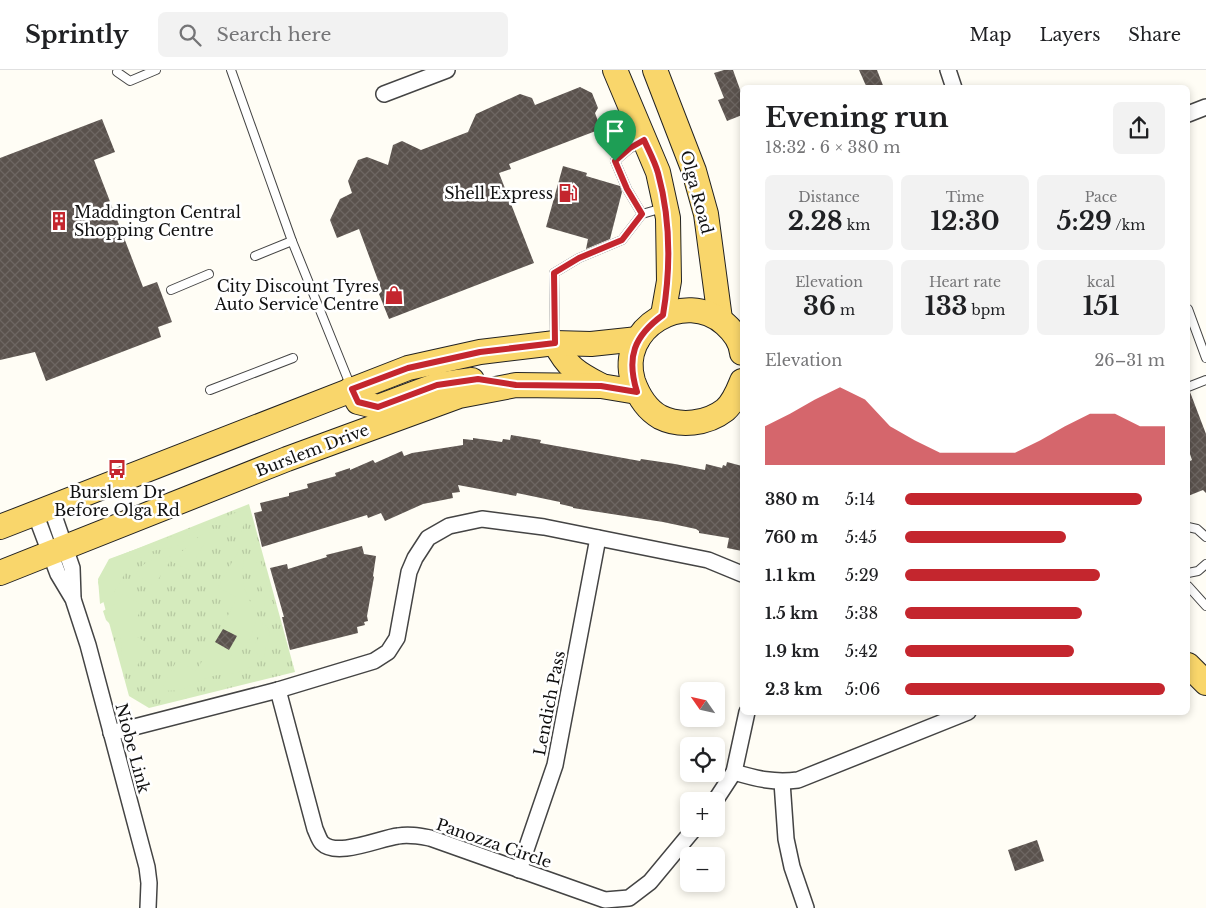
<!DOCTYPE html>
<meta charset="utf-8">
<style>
:root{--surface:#fff;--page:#f2f2f2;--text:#202124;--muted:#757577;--line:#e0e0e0;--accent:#c4262e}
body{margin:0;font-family:"Libre Baskerville",serif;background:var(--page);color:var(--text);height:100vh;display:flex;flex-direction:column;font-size:19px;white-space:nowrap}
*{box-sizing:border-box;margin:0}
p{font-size:16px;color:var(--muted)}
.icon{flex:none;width:28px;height:28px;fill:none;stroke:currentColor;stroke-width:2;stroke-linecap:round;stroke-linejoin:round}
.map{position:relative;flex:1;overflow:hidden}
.sheet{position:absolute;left:740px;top:15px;width:450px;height:630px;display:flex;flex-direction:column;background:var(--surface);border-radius:8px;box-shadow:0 2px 8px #0003}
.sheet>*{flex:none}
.needle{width:32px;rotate:304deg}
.tools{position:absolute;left:680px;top:612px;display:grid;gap:10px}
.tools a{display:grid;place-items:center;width:45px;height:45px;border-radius:8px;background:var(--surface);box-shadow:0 2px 8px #0003;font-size:25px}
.pin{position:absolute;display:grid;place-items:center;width:42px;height:42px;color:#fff;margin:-51px -21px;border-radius:50% 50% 50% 0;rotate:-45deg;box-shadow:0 0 5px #0007}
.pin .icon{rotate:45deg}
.round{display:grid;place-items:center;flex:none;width:52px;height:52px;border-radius:8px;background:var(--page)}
.overview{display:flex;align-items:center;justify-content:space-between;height:85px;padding:0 25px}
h1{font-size:28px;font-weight:700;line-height:38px}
.figures{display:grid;grid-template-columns:repeat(3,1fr);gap:8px;height:85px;padding:5px 25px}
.figures div{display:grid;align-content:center;border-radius:8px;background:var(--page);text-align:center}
.figures b{font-size:25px;font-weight:700}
.figures small{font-size:14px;font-weight:400}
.figures p{font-size:14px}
.chart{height:140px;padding:10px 25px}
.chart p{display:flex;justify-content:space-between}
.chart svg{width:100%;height:90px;margin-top:5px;fill:var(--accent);opacity:.7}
ul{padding:0 25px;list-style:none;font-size:16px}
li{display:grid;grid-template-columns:80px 60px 1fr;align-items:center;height:38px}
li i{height:12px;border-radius:6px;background:var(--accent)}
header{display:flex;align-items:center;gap:30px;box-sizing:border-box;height:70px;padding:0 25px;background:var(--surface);border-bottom:1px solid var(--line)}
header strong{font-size:24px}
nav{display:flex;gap:28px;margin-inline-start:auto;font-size:18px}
.search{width:350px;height:45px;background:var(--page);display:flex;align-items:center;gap:12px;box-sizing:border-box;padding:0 18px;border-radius:8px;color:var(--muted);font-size:19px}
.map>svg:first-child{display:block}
.grass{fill:url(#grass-tufts)}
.garden{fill:#d5ebbd}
.building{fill:url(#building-cross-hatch)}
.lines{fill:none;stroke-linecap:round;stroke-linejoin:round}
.service-casing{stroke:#444;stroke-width:10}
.minor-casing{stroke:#444;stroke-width:18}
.primary-casing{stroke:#222;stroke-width:26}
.service{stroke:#fff;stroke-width:8}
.minor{stroke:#fff;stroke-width:15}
.primary{stroke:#f9d66b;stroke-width:24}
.route-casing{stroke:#fff;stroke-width:10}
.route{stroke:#c4262e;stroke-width:6}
.labels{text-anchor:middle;stroke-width:5;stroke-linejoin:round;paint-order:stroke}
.street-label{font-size:16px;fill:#111;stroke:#fff}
.poi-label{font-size:16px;fill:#111;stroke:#fff;text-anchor:end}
</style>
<header>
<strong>Sprintly</strong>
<div class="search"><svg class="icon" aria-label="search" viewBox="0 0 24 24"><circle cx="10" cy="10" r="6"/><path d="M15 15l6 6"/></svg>Search here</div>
<nav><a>Map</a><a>Layers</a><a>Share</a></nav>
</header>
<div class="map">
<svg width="1206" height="838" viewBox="0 0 1206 838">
<defs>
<pattern id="grass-tufts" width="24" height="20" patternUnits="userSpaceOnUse" patternTransform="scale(1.25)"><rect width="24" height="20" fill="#d5ebbd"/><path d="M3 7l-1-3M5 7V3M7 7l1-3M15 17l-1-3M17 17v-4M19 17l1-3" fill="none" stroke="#b6c8a1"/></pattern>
<pattern id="building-cross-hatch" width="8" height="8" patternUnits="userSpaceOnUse" patternTransform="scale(1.25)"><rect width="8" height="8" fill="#5a524d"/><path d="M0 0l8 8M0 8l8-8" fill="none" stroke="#6d6662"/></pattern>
</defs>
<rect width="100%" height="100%" fill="#fffdf5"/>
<polygon class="grass" points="249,434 295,602 149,638 129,626 98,512 111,489"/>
<g class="garden">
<path d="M 246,439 L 249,448 L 244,452 L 241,464 C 233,462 229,455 217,455 C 196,454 192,467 177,476 C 172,479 167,478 162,479 C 148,481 138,488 129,498 C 117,512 119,525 100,534 L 98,509 L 109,489 Z"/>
<path d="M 211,462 L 189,500 L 170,491 L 154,516 L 136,504 C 147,484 163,492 179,483 C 192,476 195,465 211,462 Z"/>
<path d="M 240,478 C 247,490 240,502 244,516 C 248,535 263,541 252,563 C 250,569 249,573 244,575 L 238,571 L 240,565 L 223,555 L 237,528 L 218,517 Z"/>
<polygon points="258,489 260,489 277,547 272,545 265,537 264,524 255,502 255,495"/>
<polygon points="123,524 143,536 129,562 149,574 133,603 122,591 121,571 119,563 106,550 103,541 119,532"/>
<path d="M 263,552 C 277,566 264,572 265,585 L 262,590 L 253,578 L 259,567 Z"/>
<path d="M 212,575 L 231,586 L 234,582 L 240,582 L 255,594 C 237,607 229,601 210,607 C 191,613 183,624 161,620 L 177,590 L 196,601 Z"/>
</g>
<g class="building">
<polygon points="724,0 733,0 742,25 742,45 727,51 718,30 724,28 714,3"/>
<polygon points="859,0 877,0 884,18 867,18"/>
<polygon points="580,17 592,23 598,38 595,43 601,59 509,94 511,99 499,103 534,193 389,249 379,224 382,221 359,159 337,168 330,150 340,129 352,123 348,111 358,90 367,87 388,95 393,75 402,71 421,80 468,62 476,44 520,24 532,28 535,35"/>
<polygon points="102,49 115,82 94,90 143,217 157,212 172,252 158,257 161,267 46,311 35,282 0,290 0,88"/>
<polygon points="563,96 587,103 586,106 620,116 622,122 610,169 586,179 588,169 546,157"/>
<polygon points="1190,322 1206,364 1206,423 1203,420 1188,426 1188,392 1192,390 1188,378 1188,323"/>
<polygon points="511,365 541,370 540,373 640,391 641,389 675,394 705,400 706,394 722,398 723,395 726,396 727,392 742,396 742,481 727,478 729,468 699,463 699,461 696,459 663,452 573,438 573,437 560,434 560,432 517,423 516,426 458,415 460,422 452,423 453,428 423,434 385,451 381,443 368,448 367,445 262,477 254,443 262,441 260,433 289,426 289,423 308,418 307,414 336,406 335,403 350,398 350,400 373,390 375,393 402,381 404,386 412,383 463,375 463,369 473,370 473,368 502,372 503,369 510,370"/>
<polygon points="362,476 364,484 376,486 373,506 374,507 367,546 368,551 364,552 365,555 357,557 358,563 290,580 282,547 284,547 270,498 287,494 288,499 327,487 326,485"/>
<polygon points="223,559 237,566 229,580 215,572"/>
<polygon points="1037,770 1044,791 1015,801 1008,780"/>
</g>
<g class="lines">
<g class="service-casing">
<g id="service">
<polyline points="231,0 292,171 255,186"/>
<polyline points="117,2 130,11 156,0"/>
<polyline points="642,144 627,119 615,91 629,79 643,71"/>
<polyline points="292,171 351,317"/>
<polyline points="171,220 209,204"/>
<polyline points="1188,239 1206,288"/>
<polyline points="555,271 554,203 579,188 622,170 642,144 663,138"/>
<polyline points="1188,317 1206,310"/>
<polyline points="210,320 293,288"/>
<polyline points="1188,457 1197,459 1206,467"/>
<polyline points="1188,503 1198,501 1206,494"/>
<polyline points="1188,516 1206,536"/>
</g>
</g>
<g class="minor-casing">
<g id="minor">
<polyline points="948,0 954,18"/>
<polyline points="384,24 447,0"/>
<polyline points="1188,44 1206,37"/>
<polyline points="51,437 72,498 73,528"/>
<polyline points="35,443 58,504 73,529 88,575 147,797 149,813 148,838"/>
<path d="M 278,620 L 315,759 C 317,763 319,770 322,773 C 337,788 380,768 398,766 C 409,764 419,766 430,768 L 605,830 L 629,828 L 650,812 L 694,759"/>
<polyline points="111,663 278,620 374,591 388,582 397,568 409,502 415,488 428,468 449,456 482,449 544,457 708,490 742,504"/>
<path d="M 734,702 C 757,709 774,713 798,710 L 968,642"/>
<polyline points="782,712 786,769 792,797 806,838"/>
<polyline points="715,731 734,702 747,642"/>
<polyline points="519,800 555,695 598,468"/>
</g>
</g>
<g class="primary-casing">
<g id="primary">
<polyline points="615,0 658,102 668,148 669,211 663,245"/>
<polyline points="655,0 694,101 706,144 720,249"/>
<path d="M 555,273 C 567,297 577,303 600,315"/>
<path d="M 742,283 C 741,272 734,262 725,254 C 685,218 617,258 633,311 C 638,325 646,339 660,347 C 680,357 707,354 725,340 C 734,332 738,321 742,311"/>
<polyline points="351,319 358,332 378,337 437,315 472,310"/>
<polyline points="0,457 408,298 480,282 555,273 591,274 638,269"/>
<polyline points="0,503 287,389 459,326 516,315 601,316 637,322"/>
<polyline points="1188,595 1206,613"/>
</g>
</g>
<use href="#service" class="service"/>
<use href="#minor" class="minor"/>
<use href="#primary" class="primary"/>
</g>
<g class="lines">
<g class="route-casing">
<path id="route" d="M 644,70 C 649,81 655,92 658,103 C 671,151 671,197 663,245 C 634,266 626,287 637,322 L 601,316 L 516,315 L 478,309 L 437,315 L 378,337 L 358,332 L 352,319 L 408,298 L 480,282 L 555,273 L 554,203 L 579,188 L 622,170 L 642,144 L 627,119 L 615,91 L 630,78 Z"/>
</g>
<use href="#route" class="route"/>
</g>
<defs>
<g id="fuel-bare" transform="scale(1.5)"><path d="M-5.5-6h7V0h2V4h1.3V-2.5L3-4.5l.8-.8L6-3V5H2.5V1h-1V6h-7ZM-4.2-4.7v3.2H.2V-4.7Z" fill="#c4262e" stroke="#fff" stroke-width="2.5" paint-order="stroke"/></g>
<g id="building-bare" transform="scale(1.5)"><path d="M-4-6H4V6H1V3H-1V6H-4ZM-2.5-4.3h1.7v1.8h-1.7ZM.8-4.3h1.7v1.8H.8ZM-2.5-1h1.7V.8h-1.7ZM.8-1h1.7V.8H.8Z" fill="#c4262e" stroke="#fff" stroke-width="2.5" paint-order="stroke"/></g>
<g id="shop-bare" transform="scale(1.5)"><path d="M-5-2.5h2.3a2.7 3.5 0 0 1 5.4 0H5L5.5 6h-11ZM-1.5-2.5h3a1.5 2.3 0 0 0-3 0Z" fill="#c4262e" stroke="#fff" stroke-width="2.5" paint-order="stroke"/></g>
<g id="bus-bare" transform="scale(1.5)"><path d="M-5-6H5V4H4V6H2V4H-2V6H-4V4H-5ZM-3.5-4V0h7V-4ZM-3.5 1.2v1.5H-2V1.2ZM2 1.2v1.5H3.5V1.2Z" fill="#c4262e" stroke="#fff" stroke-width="2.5" paint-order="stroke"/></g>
</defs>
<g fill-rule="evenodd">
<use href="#fuel-bare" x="568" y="123"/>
<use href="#building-bare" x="59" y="151"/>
<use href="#shop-bare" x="394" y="225"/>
<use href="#bus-bare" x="117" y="399"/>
</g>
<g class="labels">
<g class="street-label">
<text transform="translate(697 122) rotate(75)" y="6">Olga Road</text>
<text transform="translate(312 380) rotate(-21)" y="6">Burslem Drive</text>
<text transform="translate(549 633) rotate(-79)" y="6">Lendich Pass</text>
<text transform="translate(133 678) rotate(75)" y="6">Niobe Link</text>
<text transform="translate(494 773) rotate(19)" y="6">Panozza Circle</text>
</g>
<g class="poi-label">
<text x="553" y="129">Shell Express</text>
<text x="74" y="148" text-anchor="start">Maddington Central<tspan x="74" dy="18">Shopping Centre</tspan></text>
<text x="379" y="222">City Discount Tyres<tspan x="379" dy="18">Auto Service Centre</tspan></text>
<text x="117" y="428" text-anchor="middle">Burslem Dr<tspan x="117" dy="18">Before Olga Rd</tspan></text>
</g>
</g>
</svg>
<div class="tools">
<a><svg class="needle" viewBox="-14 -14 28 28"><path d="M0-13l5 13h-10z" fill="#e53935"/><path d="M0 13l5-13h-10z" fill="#757577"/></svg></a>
<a><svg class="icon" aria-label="locate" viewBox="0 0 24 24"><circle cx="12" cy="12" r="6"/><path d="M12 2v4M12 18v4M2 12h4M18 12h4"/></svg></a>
<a>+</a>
<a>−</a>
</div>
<div class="pin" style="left:615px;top:91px;background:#1e9e55"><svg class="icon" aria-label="arrive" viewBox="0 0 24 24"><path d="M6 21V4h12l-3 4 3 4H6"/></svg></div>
<section class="sheet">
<div class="overview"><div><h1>Evening run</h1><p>18:32 · 6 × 380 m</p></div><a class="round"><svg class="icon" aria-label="share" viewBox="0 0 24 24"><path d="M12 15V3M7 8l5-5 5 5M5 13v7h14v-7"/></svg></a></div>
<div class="figures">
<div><p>Distance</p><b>2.28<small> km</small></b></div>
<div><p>Time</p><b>12:30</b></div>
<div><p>Pace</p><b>5:29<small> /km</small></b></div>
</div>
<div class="figures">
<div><p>Elevation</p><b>36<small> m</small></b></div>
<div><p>Heart rate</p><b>133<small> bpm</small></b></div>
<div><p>kcal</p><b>151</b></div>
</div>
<div class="chart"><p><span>Elevation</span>26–31 m</p>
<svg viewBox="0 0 160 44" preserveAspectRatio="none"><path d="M0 44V25L10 19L20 12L30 6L40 12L50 25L60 32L70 38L80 38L90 38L100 38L110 32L120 25L130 19L140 19L150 25L160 25V44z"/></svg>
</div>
<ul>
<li><b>380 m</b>5:14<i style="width:91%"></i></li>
<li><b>760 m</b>5:45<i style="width:62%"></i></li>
<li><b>1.1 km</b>5:29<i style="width:75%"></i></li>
<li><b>1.5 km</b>5:38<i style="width:68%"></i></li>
<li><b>1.9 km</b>5:42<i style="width:65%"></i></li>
<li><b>2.3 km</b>5:06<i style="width:100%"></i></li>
</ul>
</section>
</div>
